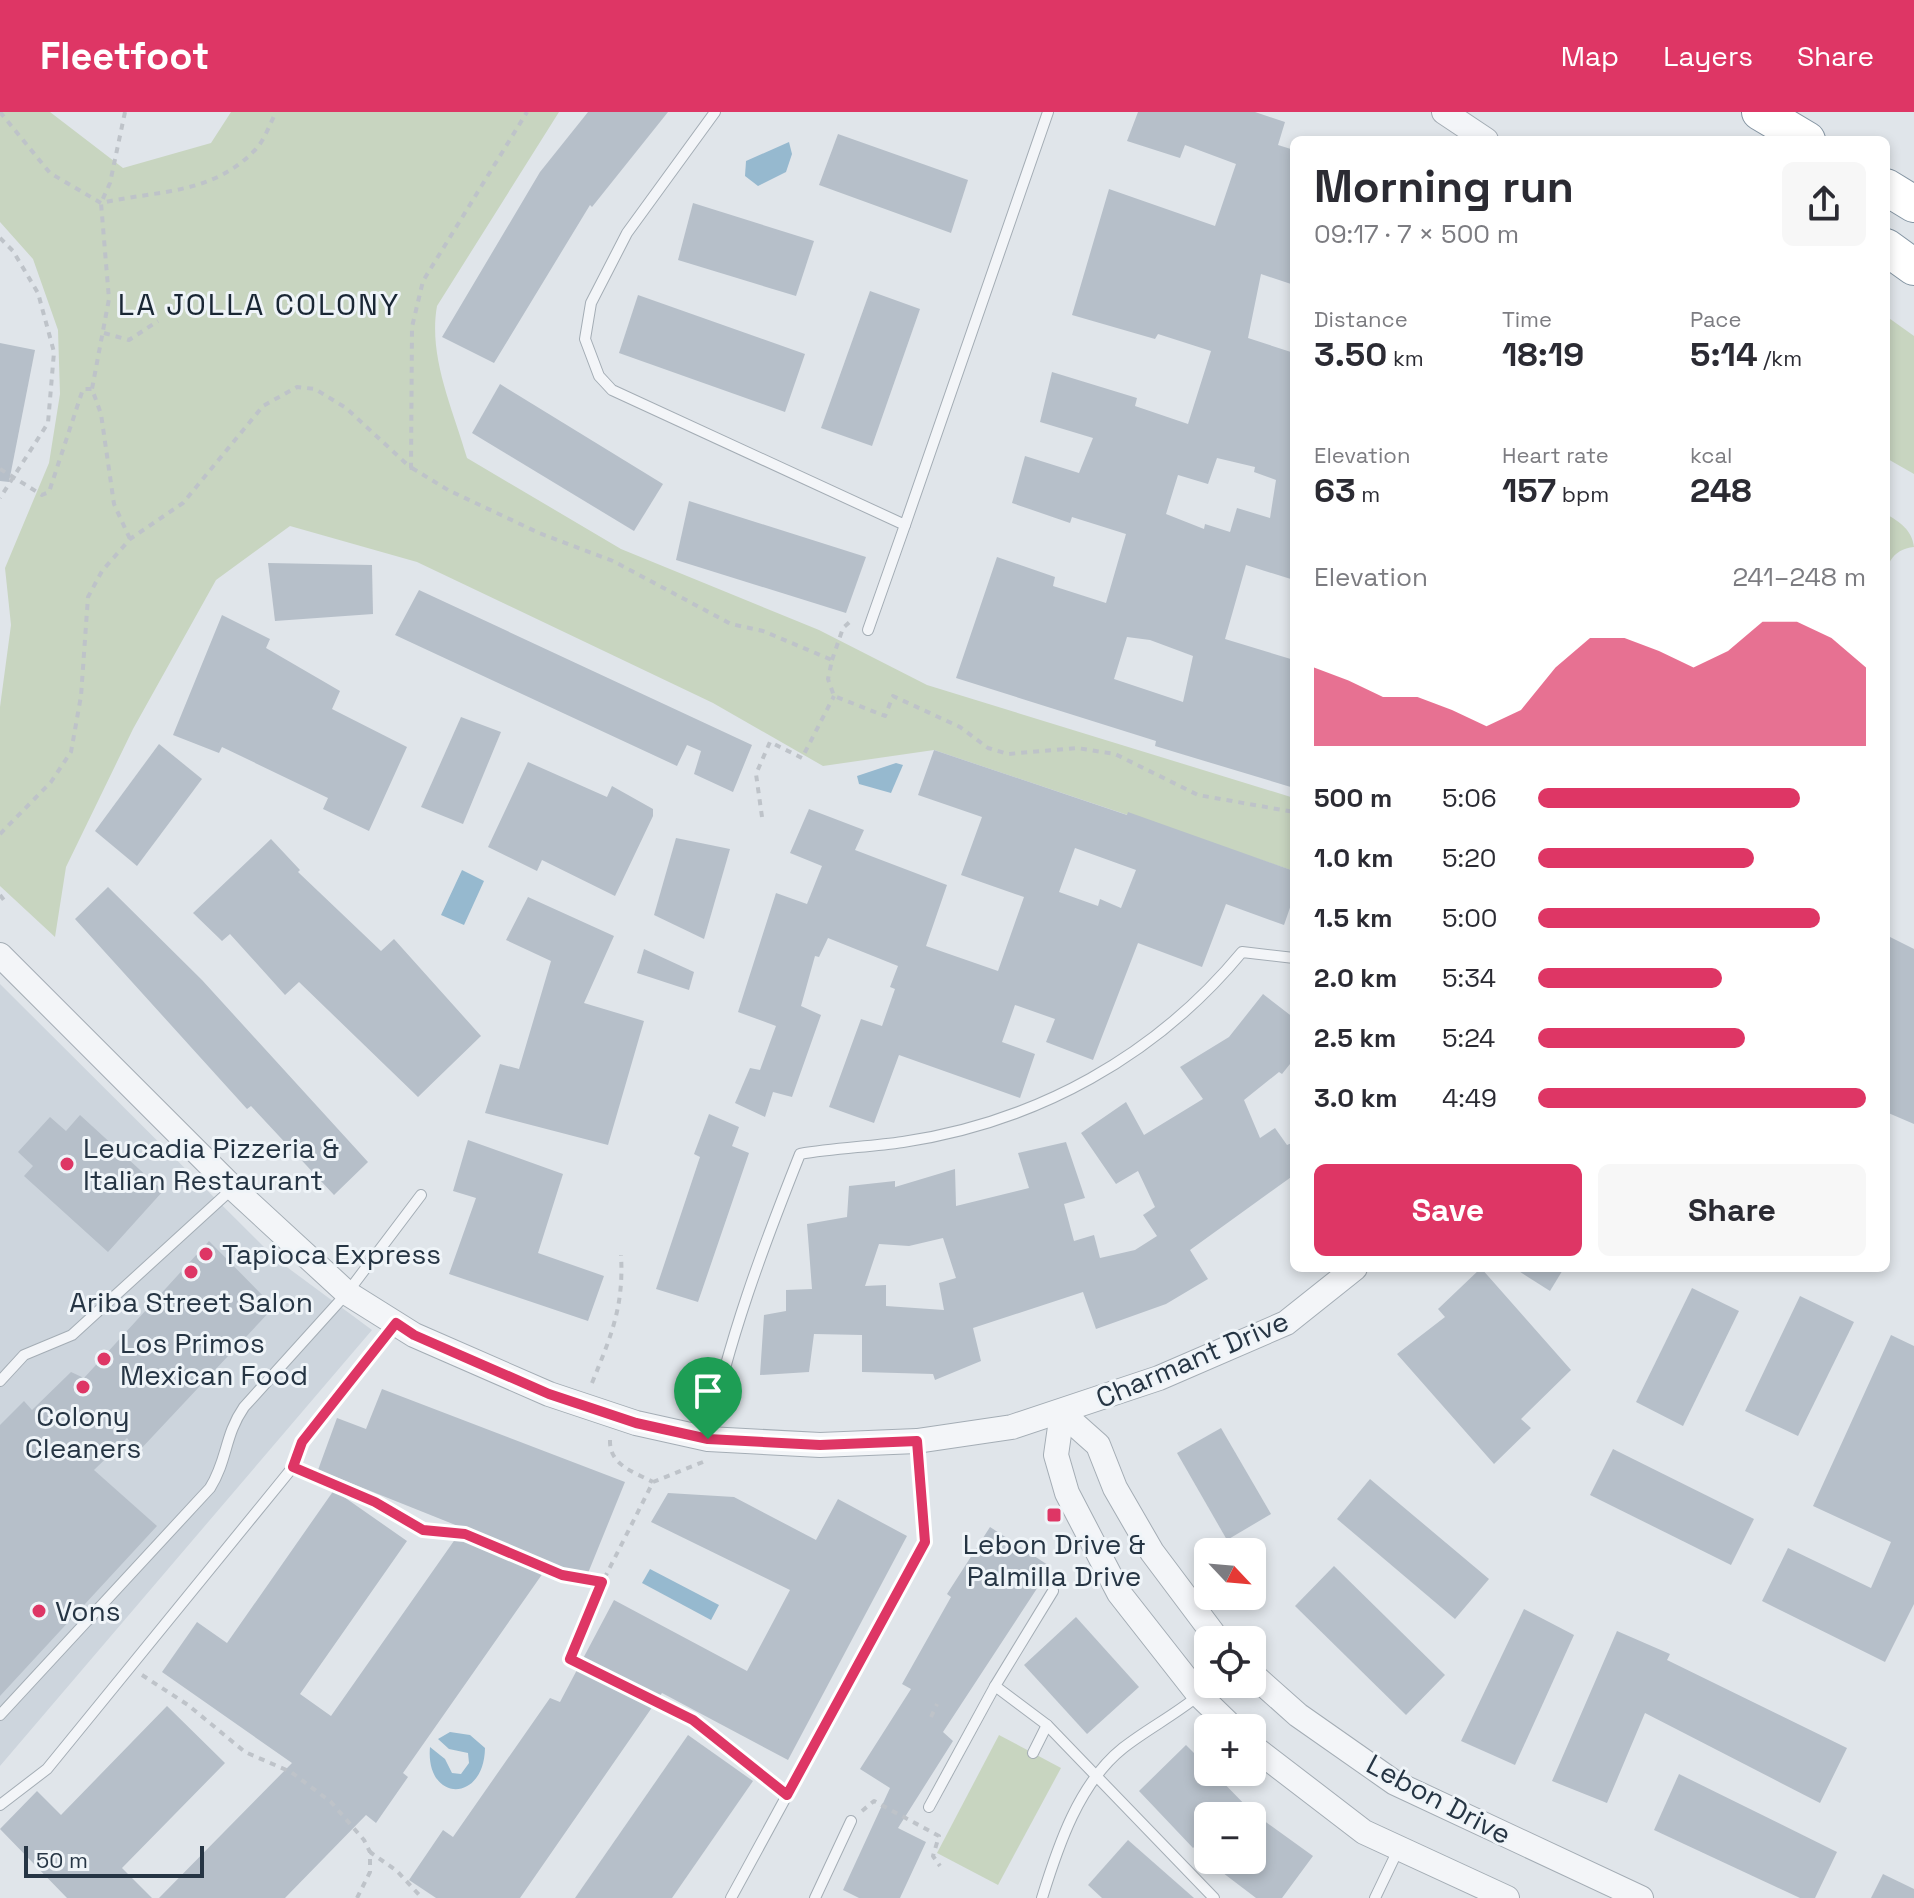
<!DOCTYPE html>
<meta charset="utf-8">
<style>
:root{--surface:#fff;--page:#f7f7f7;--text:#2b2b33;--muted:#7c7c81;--accent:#de3665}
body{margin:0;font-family:"Space Grotesk",sans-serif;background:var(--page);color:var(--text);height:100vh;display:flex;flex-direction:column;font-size:30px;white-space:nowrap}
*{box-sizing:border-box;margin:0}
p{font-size:26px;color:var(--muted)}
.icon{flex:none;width:44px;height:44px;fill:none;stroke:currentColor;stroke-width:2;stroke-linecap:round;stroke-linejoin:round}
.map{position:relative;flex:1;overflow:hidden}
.sheet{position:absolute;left:1290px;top:24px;width:600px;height:1136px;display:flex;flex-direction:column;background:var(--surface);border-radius:12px;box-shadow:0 4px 12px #0003}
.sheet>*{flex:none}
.needle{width:52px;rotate:116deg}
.controls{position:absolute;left:1194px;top:1426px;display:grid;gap:16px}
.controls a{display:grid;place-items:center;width:72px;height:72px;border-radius:12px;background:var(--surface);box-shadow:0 4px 12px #0003;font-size:40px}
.scale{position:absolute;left:24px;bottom:20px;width:180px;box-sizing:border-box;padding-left:8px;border:4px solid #263544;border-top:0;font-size:22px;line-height:28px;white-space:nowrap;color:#263544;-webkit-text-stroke:6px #eff4f8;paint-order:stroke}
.pin{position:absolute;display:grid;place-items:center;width:68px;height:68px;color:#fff;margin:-82px -34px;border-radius:50% 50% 50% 0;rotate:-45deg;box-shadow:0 0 8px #0007}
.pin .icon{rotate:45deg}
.round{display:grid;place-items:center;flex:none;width:84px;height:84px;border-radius:12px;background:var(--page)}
.headline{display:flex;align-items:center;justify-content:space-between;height:136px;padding:0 24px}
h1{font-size:44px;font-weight:600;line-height:60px}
.metrics{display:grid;grid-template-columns:repeat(3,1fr);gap:12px;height:136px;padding:8px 24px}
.metrics div{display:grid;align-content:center}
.metrics b{font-size:34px;font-weight:600}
.metrics small{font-size:22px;font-weight:400}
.metrics p{font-size:22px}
.chart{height:224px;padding:16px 24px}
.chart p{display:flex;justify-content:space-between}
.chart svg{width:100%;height:144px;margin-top:8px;fill:var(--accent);opacity:.7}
.primary-button{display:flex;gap:16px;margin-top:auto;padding:16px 24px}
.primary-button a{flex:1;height:92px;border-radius:12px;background:var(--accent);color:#fff;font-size:32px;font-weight:600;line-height:92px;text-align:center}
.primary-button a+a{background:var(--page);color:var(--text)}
ul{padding:0 24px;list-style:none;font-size:26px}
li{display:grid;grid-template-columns:128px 96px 1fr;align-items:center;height:60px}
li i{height:20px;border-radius:10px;background:var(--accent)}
header{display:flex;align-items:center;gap:48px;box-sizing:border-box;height:112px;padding:0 40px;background:var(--accent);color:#fff}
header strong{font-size:38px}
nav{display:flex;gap:44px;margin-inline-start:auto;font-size:28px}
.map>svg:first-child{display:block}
.built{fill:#cdd5dd}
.green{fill:#c8d5c0}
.water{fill:#96b9cf}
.building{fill:#b6bfc9;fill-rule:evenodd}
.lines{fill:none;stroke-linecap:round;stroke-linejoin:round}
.service-casing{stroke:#a4adb5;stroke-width:12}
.tertiary-casing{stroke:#a4adb5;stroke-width:26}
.motorway-casing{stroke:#8595a3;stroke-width:38}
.path{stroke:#bec3c9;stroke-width:4;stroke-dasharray:6 6;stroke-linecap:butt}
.service{stroke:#f3f5f8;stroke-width:10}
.tertiary{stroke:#f3f5f8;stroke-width:24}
.motorway{stroke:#fff;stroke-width:36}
.route-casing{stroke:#fff;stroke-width:16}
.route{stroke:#de3665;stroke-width:10}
.poi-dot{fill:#de3665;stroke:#eff4f8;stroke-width:3}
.labels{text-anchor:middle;stroke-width:6;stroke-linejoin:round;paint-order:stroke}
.poi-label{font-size:28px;fill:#263544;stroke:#eff4f8;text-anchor:start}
.street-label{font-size:28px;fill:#263544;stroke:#eff4f8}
.neighbourhood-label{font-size:30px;letter-spacing:2px;fill:#192634;stroke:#eff4f8}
</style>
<header>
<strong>Fleetfoot</strong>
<nav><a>Map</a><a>Layers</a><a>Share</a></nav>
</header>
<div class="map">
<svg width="1914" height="1786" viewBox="0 0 1914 1786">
<rect width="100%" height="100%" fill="#e0e5ea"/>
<polygon class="built" points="0,872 276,1147 372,1218 0,1654"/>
<g class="green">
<path d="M 0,0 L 50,0 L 123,56 L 211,31 L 231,0 L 559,0 L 437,194 C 428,245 453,297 467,346 L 621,437 L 819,518 L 927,573 L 1294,686 L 1294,759 L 934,638 L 823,654 L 713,591 L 417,450 L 290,414 L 216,468 L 133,617 L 66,755 L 55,825 L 0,774 L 0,595 L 11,513 L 5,456 L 49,351 L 60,282 L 58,218 L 33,147 L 0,110 Z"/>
<polygon points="1886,204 1914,224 1914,362 1886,346"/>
<path d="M 1886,402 C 1900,410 1912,418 1914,435 C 1892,437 1882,455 1890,475 L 1886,477 Z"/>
<polygon points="999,1623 1061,1656 998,1773 937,1741"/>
</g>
<g class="water">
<polygon points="789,30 792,42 786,60 758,74 745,64 746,49"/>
<polygon points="896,651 903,653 891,681 859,672 857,664"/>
<polygon points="462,758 484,769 464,813 441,803"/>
<polygon points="650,1457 719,1493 711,1508 642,1471"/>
<path d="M 450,1620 L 470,1623 L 485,1636 C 484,1692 425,1690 430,1635 L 445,1647 L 452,1661 L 461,1662 L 469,1651 L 468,1641 L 449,1637 L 438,1627 Z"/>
</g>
<g class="building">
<polygon points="588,0 668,0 592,95 590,93 494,251 442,225 540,60"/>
<path d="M 1138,0 L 1255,0 L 1285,10 L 1278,33 L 1294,38 L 1294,173 L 1261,162 L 1248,226 L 1294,241 L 1294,468 L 1246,453 L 1225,527 L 1294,548 L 1294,676 L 1155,634 L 1156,629 L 956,566 L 997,445 L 1055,465 L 1053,474 L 1106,491 L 1126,422 L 1072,405 L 1070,411 L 1012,391 L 1025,344 L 1079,361 L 1093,326 L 1040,310 L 1052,260 L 1137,286 L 1135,294 L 1188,312 L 1211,239 L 1158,222 L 1155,227 L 1072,203 L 1109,77 L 1215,114 L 1236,52 L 1185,33 L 1180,46 L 1127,29 ZM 1217,346 L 1255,355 L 1254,360 L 1276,368 L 1270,406 L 1237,396 L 1230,420 L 1205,412 L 1204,417 L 1166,402 L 1178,363 L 1208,372 ZM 1127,525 L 1150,528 L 1193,544 L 1183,590 L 1114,567 Z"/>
<polygon points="838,22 968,68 951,121 819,73"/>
<polygon points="693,91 814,129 796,184 678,148"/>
<polygon points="870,179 920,197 872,334 821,316"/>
<polygon points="638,183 805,242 785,300 619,241"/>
<polygon points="0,231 35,238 9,370 0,369"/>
<polygon points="500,272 663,372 634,419 472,321"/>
<polygon points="689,389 866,445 846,501 676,448"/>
<polygon points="268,451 372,453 373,502 275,509"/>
<polygon points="419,478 752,633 733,680 694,662 701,639 687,633 677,654 395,523"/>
<polygon points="222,503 270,527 266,536 340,579 332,597 407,635 369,719 323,697 328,686 222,635 219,641 173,623"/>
<polygon points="461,605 501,620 463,712 421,695"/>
<polygon points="159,632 202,667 137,754 95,719"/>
<path d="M 934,638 L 1127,703 L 1128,700 L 1294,759 L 1294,784 L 1284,813 L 1226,792 L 1202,855 L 1138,831 L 1093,948 L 1046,930 L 1055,907 L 1015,893 L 1002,930 L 1035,942 L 1020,986 L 899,943 L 874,1011 L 829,995 L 861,907 L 882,914 L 895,877 L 890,875 L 898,854 L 828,826 L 819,845 L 815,844 L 801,894 L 821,903 L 792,985 L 773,980 L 765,1005 L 735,991 L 750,956 L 760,958 L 776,914 L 738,900 L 776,781 L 807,792 L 822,754 L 790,741 L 809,697 L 864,718 L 855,738 L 947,773 L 926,834 L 998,859 L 1024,785 L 961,763 L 982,705 L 918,683 ZM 1075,736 L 1136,758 L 1121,796 L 1100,787 L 1098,794 L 1059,780 Z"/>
<polygon points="528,650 607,685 612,674 653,697 653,704 615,784 542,748 537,759 488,735"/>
<polygon points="676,726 730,737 704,827 654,803"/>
<polygon points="271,727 300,758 298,760 381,839 394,827 481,924 418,985 299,870 285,883 230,822 222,829 193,801"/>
<polygon points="108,775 202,868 368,1050 334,1083 251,994 247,997 75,807"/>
<polygon points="528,785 614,824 584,891 644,909 608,1033 485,1001 500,952 519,957 551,849 506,828"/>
<polygon points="1886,823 1914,837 1914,1012 1886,1000"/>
<polygon points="644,837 694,860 689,878 637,861"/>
<path d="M 1263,882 L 1294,906 L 1294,947 L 1282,962 L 1279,960 L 1244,988 L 1260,1026 L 1275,1016 L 1287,1033 L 1294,1030 L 1294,1063 L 1190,1138 L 1208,1167 L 1166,1192 L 1096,1217 L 1083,1180 L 973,1216 L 981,1249 L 935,1268 L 933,1262 L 862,1260 L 862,1223 L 814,1222 L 809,1260 L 760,1263 L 764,1203 L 786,1199 L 786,1178 L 812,1177 L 807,1112 L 847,1105 L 849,1074 L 895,1069 L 895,1075 L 955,1057 L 956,1094 L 1029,1076 L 1018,1041 L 1066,1030 L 1085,1086 L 1064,1092 L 1074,1129 L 1094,1123 L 1100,1146 L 1135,1138 L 1157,1124 L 1143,1103 L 1155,1095 L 1138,1059 L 1116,1072 L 1081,1021 L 1126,990 L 1144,1023 L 1203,987 L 1180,955 L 1229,925 ZM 943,1126 L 956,1166 L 939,1171 L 944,1198 L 886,1194 L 886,1173 L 865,1174 L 879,1132 L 909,1134 Z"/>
<polygon points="709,1002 739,1015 732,1034 749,1041 698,1190 656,1177 700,1045 694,1042"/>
<polygon points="80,1003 163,1079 108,1140 24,1064 33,1054 18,1040 50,1005 66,1019"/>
<polygon points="468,1028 563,1062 538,1141 604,1164 588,1209 449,1162 476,1086 453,1079"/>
<polygon points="209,1129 274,1195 138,1340 127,1326 94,1358 157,1414 0,1584 0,1313 24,1289 32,1298 71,1260 84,1266"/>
<polygon points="1481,1156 1571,1258 1521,1307 1531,1316 1494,1352 1397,1242 1445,1205 1438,1197"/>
<polygon points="1514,1156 1564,1156 1550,1179"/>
<polygon points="1692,1176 1739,1199 1683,1314 1636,1290"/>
<polygon points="1800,1184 1854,1210 1798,1324 1745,1299"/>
<polygon points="1891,1223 1914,1234 1914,1492 1885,1550 1762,1489 1788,1436 1871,1476 1891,1430 1813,1394"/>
<polygon points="382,1277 625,1370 586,1466 550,1451 403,1661 408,1665 376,1711 366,1703 285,1786 159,1786 292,1651 162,1560 197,1510 227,1531 334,1378 407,1429 300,1582 331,1604 463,1416 318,1358 337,1306 366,1317"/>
<polygon points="1221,1316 1271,1402 1227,1428 1177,1341"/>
<polygon points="1613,1337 1754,1407 1731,1453 1590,1383"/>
<polygon points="1370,1367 1489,1467 1455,1507 1337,1407"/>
<polygon points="668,1381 734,1385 816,1428 838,1387 907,1424 788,1648 662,1581 520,1786 436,1786 409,1768 443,1718 453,1725 550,1586 560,1590 614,1488 747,1559 790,1478 651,1410"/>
<polygon points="990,1415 1051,1455 943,1620 953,1629 898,1716 926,1730 900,1786 859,1786 843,1778 890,1676 860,1657 911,1577 902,1572 951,1485 947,1482"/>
<polygon points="1334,1454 1445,1563 1406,1603 1295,1494"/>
<polygon points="1524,1497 1574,1523 1515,1653 1461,1629"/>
<polygon points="1076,1505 1139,1575 1087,1622 1024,1553"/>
<polygon points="1617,1519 1670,1542 1667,1548 1847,1636 1820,1691 1645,1601 1607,1691 1552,1669"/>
<polygon points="167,1594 225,1651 122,1756 152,1786 67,1786 0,1717 37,1679 61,1703"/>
<polygon points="688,1623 753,1669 672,1786 575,1786"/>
<polygon points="1186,1633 1208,1655 1208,1660 1213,1660 1252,1700 1313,1744 1282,1786 1256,1786 1206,1748 1252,1748 1252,1704 1208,1704 1208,1722 1193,1736 1139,1679"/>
<polygon points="1679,1662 1837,1740 1815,1786 1800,1786 1654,1718"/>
<polygon points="1128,1728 1194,1786 1102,1786 1088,1773"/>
<polygon points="1883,1762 1914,1777 1914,1786 1871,1786"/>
</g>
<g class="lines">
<g class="service-casing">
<g id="service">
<polyline points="715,0 627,121 591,191 585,227 599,264 612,278 905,413 1048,0"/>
<polyline points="868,518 905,413"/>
<polyline points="0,1269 24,1243 72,1223 233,1076"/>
<path d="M 708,1327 C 728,1228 763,1135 800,1042 C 834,1036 869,1035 903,1030 C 1037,1010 1156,944 1242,840 L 1294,846"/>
<polyline points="1053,1479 995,1574 1047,1613 1214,1786"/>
<path d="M 0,1603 L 210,1376 C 228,1347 224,1324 244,1295 L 347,1181 L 421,1083"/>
<polyline points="1033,1641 1047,1613"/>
<polyline points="0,1693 47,1657 293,1355 302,1330 394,1212"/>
<polyline points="929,1695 995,1574"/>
<polyline points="731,1786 925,1430 917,1331"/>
<polyline points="815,1786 851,1709"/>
<path d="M 1042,1786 C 1058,1734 1079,1671 1123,1636 C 1147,1617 1175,1603 1199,1583"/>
<polyline points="1375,1786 1398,1738"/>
</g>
</g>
<g class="tertiary-casing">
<g id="tertiary">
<polyline points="1444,0 1486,28"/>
<polyline points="0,843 233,1076 347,1181 414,1223 549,1282 636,1311 708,1327 820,1333 917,1329 1012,1315 1159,1266 1286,1211 1355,1156"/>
<polyline points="1062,1301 1056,1343 1067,1381 1119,1481 1199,1583 1233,1616"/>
<polyline points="1062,1301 1098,1333 1115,1376 1152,1440 1218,1528"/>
<polyline points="1252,1562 1298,1603 1395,1671 1641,1786"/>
<polyline points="1252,1634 1364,1720 1507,1786"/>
</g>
</g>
<g class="motorway-casing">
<g id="motorway">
<polyline points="1760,0 1807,28"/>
<polyline points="1886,75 1914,92"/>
<polyline points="1886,135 1914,155"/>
</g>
</g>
<g class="path">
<path d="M 0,0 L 50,61 L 101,91 C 158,78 212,83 255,38 C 264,29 270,12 276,0"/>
<polyline points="125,0 110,71 101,91 109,187 92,277 101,302 114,392 130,427"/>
<polyline points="0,126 13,139 38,181 54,240 48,311 0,386"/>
<polyline points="104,221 129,228 158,209"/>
<polyline points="412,356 448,378 539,421 613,449 731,512 763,519 832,548 828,567 834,584 885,604 893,584 960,615 988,636 1008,642 1077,636 1115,642 1198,683 1294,700"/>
<polyline points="0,357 42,383 49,380 83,277 92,277"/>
<polyline points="832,548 843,516 852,508"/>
<polyline points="762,705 756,662 770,630 802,646 834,584"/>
<polyline points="0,722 51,670 71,640 81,584 88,485 102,459 130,427 183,391 263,294 297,275 315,277 346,296 411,356 412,215 423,169 527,0"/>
<polyline points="0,783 7,792"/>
<path d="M 592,1271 C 611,1224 624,1195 621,1143"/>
<path d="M 610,1328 C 609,1353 634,1360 653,1370"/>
<polyline points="703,1350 653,1370 595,1485 570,1547 693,1608 774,1673"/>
<polyline points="307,1360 375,1390 423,1418 465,1422 562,1463 602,1470"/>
<polyline points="142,1563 188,1593 245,1640 291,1660 331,1690 364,1728 370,1740"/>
<polyline points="931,1605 937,1592"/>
<polyline points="862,1699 874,1689 939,1724 933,1744 940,1754"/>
<polyline points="357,1786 370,1760 370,1740 397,1759 422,1786"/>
</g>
<use href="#service" class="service"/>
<use href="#tertiary" class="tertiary"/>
<use href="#motorway" class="motorway"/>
</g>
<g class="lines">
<g class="route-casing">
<polygon id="route" points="396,1211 414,1223 549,1282 636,1311 708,1327 820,1333 917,1329 925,1430 787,1683 693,1608 570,1547 602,1470 562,1463 465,1422 423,1418 375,1390 293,1355 302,1330"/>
</g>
<use href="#route" class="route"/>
</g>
<g class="poi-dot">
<circle cx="67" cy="1052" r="8"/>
<circle cx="206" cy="1142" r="8"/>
<circle cx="191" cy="1160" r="8"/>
<circle cx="104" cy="1247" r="8"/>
<circle cx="83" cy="1275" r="8"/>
<rect x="1046" y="1395" width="16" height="16" rx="4"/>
<circle cx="39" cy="1499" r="8"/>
</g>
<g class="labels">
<g class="poi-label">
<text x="83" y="1046">Leucadia Pizzeria &amp;<tspan x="83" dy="32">Italian Restaurant</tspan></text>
<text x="222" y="1152">Tapioca Express</text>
<text x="191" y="1200" text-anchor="middle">Ariba Street Salon</text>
<text x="120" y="1241">Los Primos<tspan x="120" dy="32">Mexican Food</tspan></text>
<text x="83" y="1314" text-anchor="middle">Colony<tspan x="83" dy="32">Cleaners</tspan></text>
<text x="1054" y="1442" text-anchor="middle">Lebon Drive &amp;<tspan x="1054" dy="32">Palmilla Drive</tspan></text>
<text x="55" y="1509">Vons</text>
</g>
<g class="street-label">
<text transform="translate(1192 1247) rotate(-23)" y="10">Charmant Drive</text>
<text transform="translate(1439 1687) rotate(28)" y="10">Lebon Drive</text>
</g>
<g class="neighbourhood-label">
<text x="259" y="203">LA JOLLA COLONY</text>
</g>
</g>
</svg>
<div class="controls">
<a><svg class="needle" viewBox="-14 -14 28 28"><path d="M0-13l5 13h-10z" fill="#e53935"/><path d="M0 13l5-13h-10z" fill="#7c7c81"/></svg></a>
<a><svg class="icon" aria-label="locate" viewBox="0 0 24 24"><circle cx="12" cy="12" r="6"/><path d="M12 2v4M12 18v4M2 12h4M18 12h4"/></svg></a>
<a>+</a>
<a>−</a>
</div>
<div class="scale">50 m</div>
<div class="pin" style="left:708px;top:1327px;background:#1e9e55"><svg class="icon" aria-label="arrive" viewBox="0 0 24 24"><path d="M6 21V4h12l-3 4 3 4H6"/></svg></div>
<section class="sheet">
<div class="headline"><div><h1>Morning run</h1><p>09:17 · 7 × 500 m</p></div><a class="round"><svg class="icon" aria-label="share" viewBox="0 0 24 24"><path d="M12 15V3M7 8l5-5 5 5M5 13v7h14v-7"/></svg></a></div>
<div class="metrics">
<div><p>Distance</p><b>3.50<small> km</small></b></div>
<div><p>Time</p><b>18:19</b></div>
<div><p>Pace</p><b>5:14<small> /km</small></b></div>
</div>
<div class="metrics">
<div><p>Elevation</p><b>63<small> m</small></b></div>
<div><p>Heart rate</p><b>157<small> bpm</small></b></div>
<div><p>kcal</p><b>248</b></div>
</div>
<div class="chart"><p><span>Elevation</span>241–248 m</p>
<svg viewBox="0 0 160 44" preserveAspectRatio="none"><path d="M0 44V20L10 24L20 29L30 29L40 33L50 38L60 33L70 20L80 11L90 11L100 15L110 20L120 15L130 6L140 6L150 11L160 20V44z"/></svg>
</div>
<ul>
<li><b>500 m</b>5:06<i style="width:80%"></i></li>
<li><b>1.0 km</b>5:20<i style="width:66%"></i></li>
<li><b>1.5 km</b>5:00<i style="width:86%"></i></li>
<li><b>2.0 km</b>5:34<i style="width:56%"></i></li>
<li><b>2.5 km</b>5:24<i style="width:63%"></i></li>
<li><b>3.0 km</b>4:49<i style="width:100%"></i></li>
</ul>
<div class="primary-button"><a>Save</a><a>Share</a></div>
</section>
</div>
